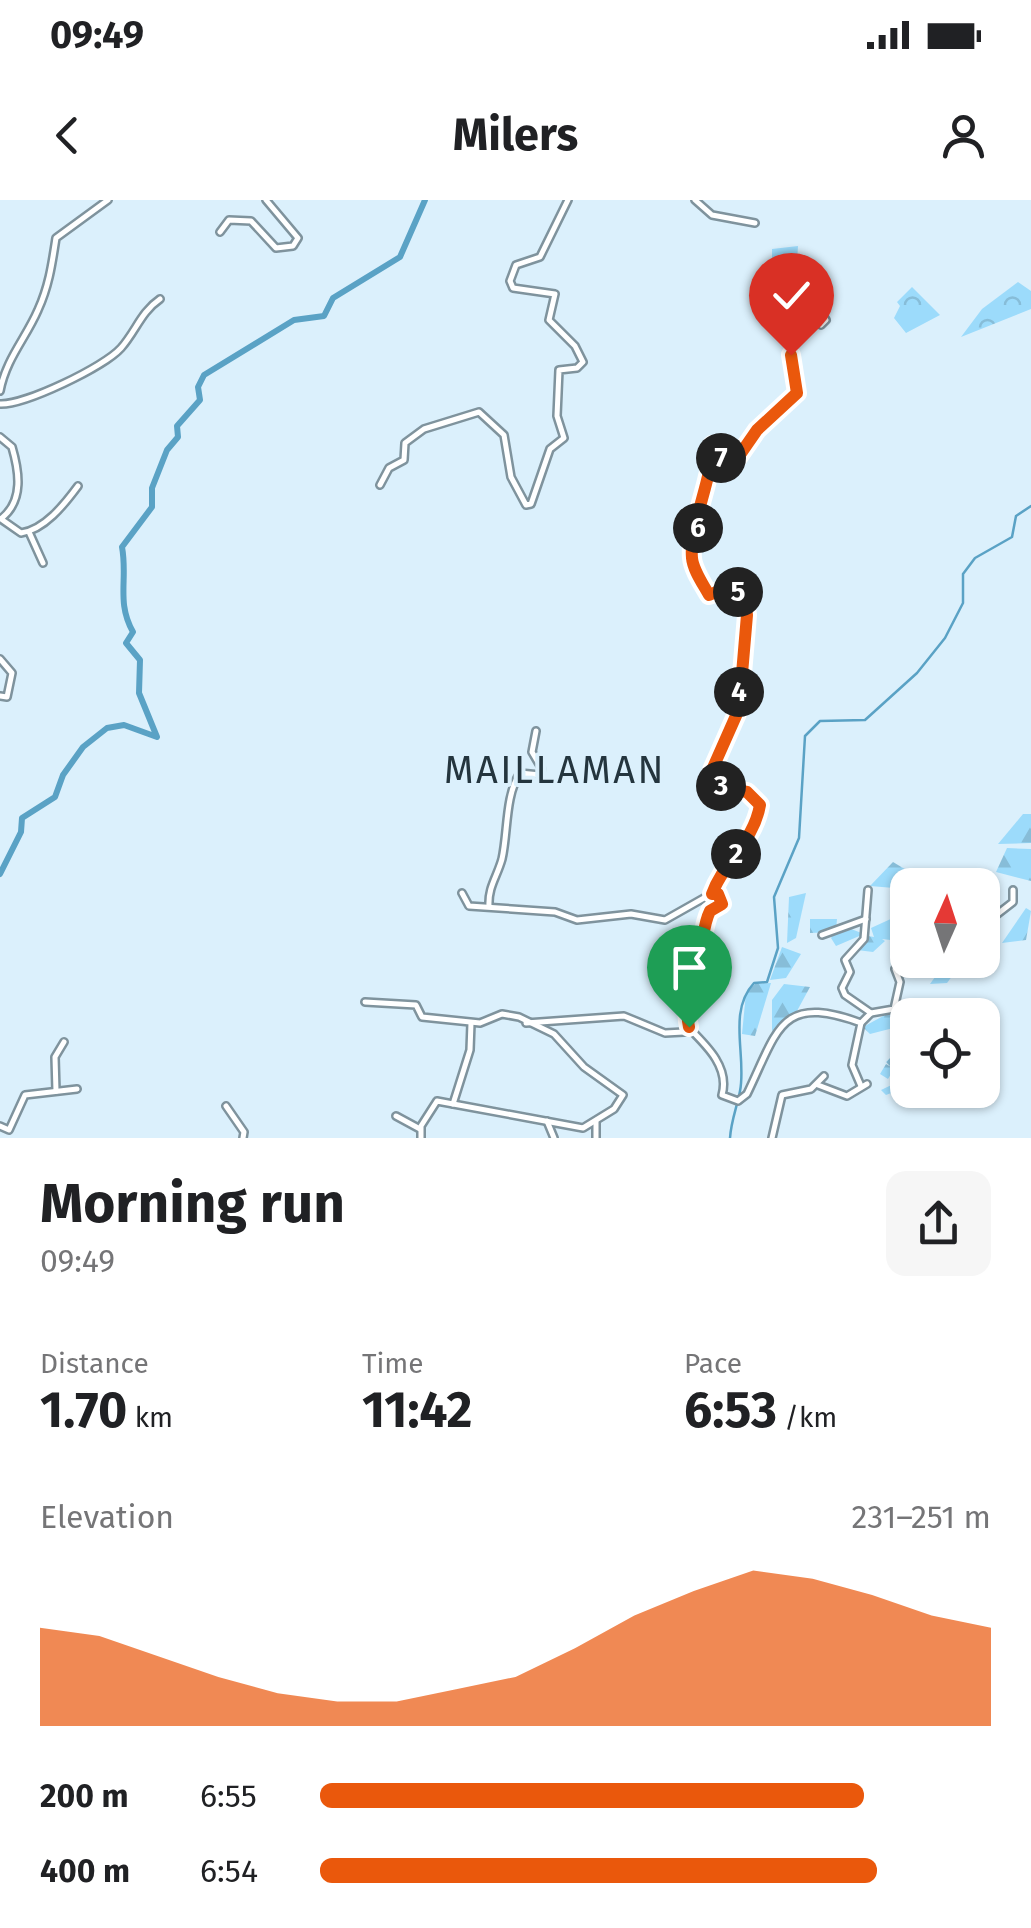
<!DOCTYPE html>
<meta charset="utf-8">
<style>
:root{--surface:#fff;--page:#f6f6f6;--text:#202124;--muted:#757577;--accent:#ea580c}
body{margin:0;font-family:"Fira Sans",sans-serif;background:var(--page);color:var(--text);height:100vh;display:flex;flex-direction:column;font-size:38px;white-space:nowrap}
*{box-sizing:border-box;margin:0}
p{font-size:32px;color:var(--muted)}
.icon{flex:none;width:55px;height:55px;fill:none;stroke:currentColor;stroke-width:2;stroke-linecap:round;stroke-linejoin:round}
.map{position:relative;height:938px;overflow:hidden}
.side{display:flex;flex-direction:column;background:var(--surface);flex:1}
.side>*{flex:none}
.needle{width:65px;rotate:3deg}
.tools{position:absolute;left:890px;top:668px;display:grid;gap:20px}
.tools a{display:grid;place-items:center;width:110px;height:110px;border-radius:20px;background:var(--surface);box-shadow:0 2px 8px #0004;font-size:50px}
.pin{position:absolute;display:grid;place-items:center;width:85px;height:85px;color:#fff;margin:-102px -42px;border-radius:50% 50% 50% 0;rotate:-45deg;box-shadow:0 0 10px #0007}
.pin .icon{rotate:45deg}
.km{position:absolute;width:50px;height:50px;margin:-25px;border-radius:50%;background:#222;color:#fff;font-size:28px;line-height:50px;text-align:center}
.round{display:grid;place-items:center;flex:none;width:105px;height:105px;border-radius:20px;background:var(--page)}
.head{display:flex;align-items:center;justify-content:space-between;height:170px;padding:0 40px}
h1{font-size:55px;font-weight:700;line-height:75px}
.metrics{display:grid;grid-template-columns:repeat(3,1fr);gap:15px;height:170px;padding:10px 40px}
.metrics div{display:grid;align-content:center}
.metrics b{font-size:50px;font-weight:700}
.metrics small{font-size:28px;font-weight:400}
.metrics p{font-size:28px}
.chart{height:280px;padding:20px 40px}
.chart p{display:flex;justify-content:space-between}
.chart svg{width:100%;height:180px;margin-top:10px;fill:var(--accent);opacity:.7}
ul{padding:0 40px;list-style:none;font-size:32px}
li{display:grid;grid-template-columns:160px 120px 1fr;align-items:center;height:75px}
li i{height:25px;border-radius:12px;background:var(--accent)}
.status{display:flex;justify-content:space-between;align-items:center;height:70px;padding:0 50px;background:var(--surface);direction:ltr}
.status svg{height:28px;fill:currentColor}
header{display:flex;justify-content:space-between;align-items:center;height:130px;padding:0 40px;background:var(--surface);font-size:45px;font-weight:700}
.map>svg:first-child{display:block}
.forest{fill:url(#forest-firs)}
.park{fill:url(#park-crowns)}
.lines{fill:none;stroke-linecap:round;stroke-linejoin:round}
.stream{stroke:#5aa2c5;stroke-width:2.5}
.river{stroke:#5aa2c5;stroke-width:6}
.minor-casing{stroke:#7f939d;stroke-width:10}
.minor{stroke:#fff;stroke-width:5}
.route-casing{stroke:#fff;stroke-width:20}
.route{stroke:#ea580c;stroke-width:12}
.labels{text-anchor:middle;stroke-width:8;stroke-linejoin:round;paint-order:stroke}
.quarter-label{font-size:38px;letter-spacing:2.5px;fill:#24353e;stroke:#dbf0fc}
</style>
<div class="status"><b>09:49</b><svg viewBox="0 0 49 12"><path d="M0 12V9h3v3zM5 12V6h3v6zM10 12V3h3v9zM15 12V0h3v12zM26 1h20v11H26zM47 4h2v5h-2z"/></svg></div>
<header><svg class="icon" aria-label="back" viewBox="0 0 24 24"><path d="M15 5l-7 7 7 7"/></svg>Milers<svg class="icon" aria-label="person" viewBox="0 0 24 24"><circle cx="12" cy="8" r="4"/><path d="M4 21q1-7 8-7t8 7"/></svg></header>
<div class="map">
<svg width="1031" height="938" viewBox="0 0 1031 938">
<defs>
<pattern id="forest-firs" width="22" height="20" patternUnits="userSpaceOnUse" patternTransform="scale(2.5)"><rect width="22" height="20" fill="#9cdbfb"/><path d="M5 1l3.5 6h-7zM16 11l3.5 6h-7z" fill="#87bdd8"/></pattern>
<pattern id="park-crowns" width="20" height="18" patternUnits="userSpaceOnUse" patternTransform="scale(2.5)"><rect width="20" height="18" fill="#9cdbfb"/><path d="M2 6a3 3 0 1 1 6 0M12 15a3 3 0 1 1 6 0" fill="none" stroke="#87bdd8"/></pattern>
</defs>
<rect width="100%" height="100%" fill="#dbf0fc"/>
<g class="forest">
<polygon points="1023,614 1031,614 1031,643 998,644"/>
<polygon points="1007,648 1031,649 1031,681 996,672"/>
<polygon points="893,662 913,674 906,689 870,686"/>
<polygon points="806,693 796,738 787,743 789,697"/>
<polygon points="1026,708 1031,711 1026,740 1002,743"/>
<polygon points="895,717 907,720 907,742 882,739 885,741 873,752 857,750 868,736 874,737 871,728"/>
<polygon points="810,719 837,719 836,730 841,725 864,734 836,746 831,738 835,732 810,733"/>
<polygon points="782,747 801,754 786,778 770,780"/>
<polygon points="947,760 964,760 947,783 930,784"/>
<polygon points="771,783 755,836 742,834 746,793 755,784"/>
<polygon points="784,784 810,787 797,811 772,831 772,800"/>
<polygon points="896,809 901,814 890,813 891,819 900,817 905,825 870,834 863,827"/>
<polygon points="895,853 907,874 907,887 886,895 881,890 904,879 894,869 888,879 880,874 886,864 891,867 886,862"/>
</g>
<g class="park">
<polygon points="798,46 795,97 772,95 772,49"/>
<polygon points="1018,82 1031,91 1031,109 961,137 982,109"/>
<polygon points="912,87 940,115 906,133 894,118 900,106 897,102"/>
</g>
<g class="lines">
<path class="stream" d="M 730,938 C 731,921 737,907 740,891 C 747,857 727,812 754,783 L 767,782 L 778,748 L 774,697 L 799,638 L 805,536 L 820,521 L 865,520 L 917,473 L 945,438 L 963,403 L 963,374 L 975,358 L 1012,337 L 1016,316 L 1031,306"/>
<path class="river" d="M 0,674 L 21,632 L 22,618 L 55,597 L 63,575 L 83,547 L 107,528 L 124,525 L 157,537 L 139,493 L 140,460 L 126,443 L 133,432 C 116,402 128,379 122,347 L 152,307 L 152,288 L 167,250 L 178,237 L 177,226 L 200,200 L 198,187 L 204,175 L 294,120 L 324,116 L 333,98 L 400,57 L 425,0"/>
<g class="minor-casing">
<g id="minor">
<polyline points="695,0 712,15 755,23"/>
<polyline points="220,32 229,20 251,21 276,48 293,46 298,38 266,0"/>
<path d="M 0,191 C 6,159 26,138 38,110 C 49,86 52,64 56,38 L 108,0"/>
<path d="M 0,204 C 25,205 104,167 121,148 C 136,131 141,112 160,99"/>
<path d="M 0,237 L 12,247 C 19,271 24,300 2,318"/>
<polyline points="380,285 389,268 404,260 405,243 424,229 479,212 504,235 511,277 526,305 531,304 550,249 564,238 557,216 559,170 577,168 583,162 575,146 549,120 555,94 513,88 510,81 516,65 540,57 568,0"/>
<path d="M 1,319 L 21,333 C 44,330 64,305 78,286"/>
<polyline points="29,332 43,363"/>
<polyline points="0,459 12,473 7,497 0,496"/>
<polyline points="868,690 864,739 845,760 850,772 842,788 845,795 871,813"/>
<path d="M 462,693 L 469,706 L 555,712 L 577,720 L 631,714 L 665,720 L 711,694 L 721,671 L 753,633 L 758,598 L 726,590 L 713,570 L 739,509 L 747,415 L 744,397 L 726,388 L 709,395 C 703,384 693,370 692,358 C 689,325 713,279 711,245 L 730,269 L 757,231 L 797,193 L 791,126 L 786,118 L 804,108 L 821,125 L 826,120 L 807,90"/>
<path d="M 489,706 C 488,687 497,677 502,659 C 508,633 505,595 520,573 L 540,575 L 542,569 L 532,552 L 536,531"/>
<polyline points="982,726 1013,702 1013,690"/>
<polyline points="822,735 866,719"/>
<polyline points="365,802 416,805 422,817 480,823 502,814 519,817 554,834 584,867 623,895 614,909 583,928 437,901 421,926 421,938"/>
<polyline points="526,823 624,816 665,833 684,832 690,768 698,760 709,711 723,704 712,694"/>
<polyline points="861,823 871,813 894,809 900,782 895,769 908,748"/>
<path d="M 687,826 C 706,845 730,867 722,895 L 738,901 L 747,894 C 778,830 780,793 861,823 L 852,865 L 861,886"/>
<polyline points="818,885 847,896 867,884"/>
<polyline points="56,891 55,857 64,842"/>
<polyline points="453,904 470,850 471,823"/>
<polyline points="226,906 244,932 243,938"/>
<polyline points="396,916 420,929"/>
<polyline points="547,921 554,938"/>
<polyline points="0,926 9,930 25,895 77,889"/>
<polyline points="596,938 596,922"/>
<polyline points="772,938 782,895 811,889 824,876"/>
</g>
</g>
<use href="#minor" class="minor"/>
</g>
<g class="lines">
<g class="route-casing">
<path id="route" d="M 689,827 C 684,802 690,782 698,759 C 704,744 702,727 710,711 L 722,704 L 718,694 L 712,694 C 724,661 754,641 760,605 L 747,592 L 721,587 L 712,570 L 739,509 L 747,415 L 744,397 L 726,388 L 709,395 C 703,384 693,370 692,358 C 689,325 713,279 712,245 L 730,269 L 757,230 L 797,193 L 791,155"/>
</g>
<use href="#route" class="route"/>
</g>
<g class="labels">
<g class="quarter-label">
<text x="555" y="583">MAILLAMAN</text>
</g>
</g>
</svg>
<div class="tools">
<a><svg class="needle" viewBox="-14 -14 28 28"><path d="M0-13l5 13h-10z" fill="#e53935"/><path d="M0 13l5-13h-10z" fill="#757577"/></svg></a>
<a><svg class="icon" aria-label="locate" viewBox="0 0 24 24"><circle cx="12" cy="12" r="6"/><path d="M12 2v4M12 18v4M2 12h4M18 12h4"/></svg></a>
</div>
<div class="pin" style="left:689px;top:827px;background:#1e9e55"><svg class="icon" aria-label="arrive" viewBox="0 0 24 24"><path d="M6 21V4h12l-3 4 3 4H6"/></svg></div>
<div class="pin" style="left:791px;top:155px;background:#d93025"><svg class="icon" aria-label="check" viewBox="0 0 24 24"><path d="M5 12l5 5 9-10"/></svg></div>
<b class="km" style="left:736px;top:654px">2</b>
<b class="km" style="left:721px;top:586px">3</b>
<b class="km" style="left:739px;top:492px">4</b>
<b class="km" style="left:738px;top:392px">5</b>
<b class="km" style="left:698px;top:328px">6</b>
<b class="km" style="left:721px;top:258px">7</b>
</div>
<section class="side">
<div class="head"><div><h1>Morning run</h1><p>09:49</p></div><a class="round"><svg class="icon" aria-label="share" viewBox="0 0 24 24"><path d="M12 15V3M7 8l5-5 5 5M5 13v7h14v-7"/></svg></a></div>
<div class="metrics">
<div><p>Distance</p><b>1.70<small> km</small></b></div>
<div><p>Time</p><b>11:42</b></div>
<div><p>Pace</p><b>6:53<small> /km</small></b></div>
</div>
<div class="chart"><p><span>Elevation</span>231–251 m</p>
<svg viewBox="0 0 160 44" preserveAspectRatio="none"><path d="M0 44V20L10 22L20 27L30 32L40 36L50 38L60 38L70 35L80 32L90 25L100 17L110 11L120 6L130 8L140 12L150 17L160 20V44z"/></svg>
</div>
<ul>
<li><b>200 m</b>6:55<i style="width:81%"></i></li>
<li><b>400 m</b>6:54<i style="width:83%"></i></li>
</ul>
</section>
